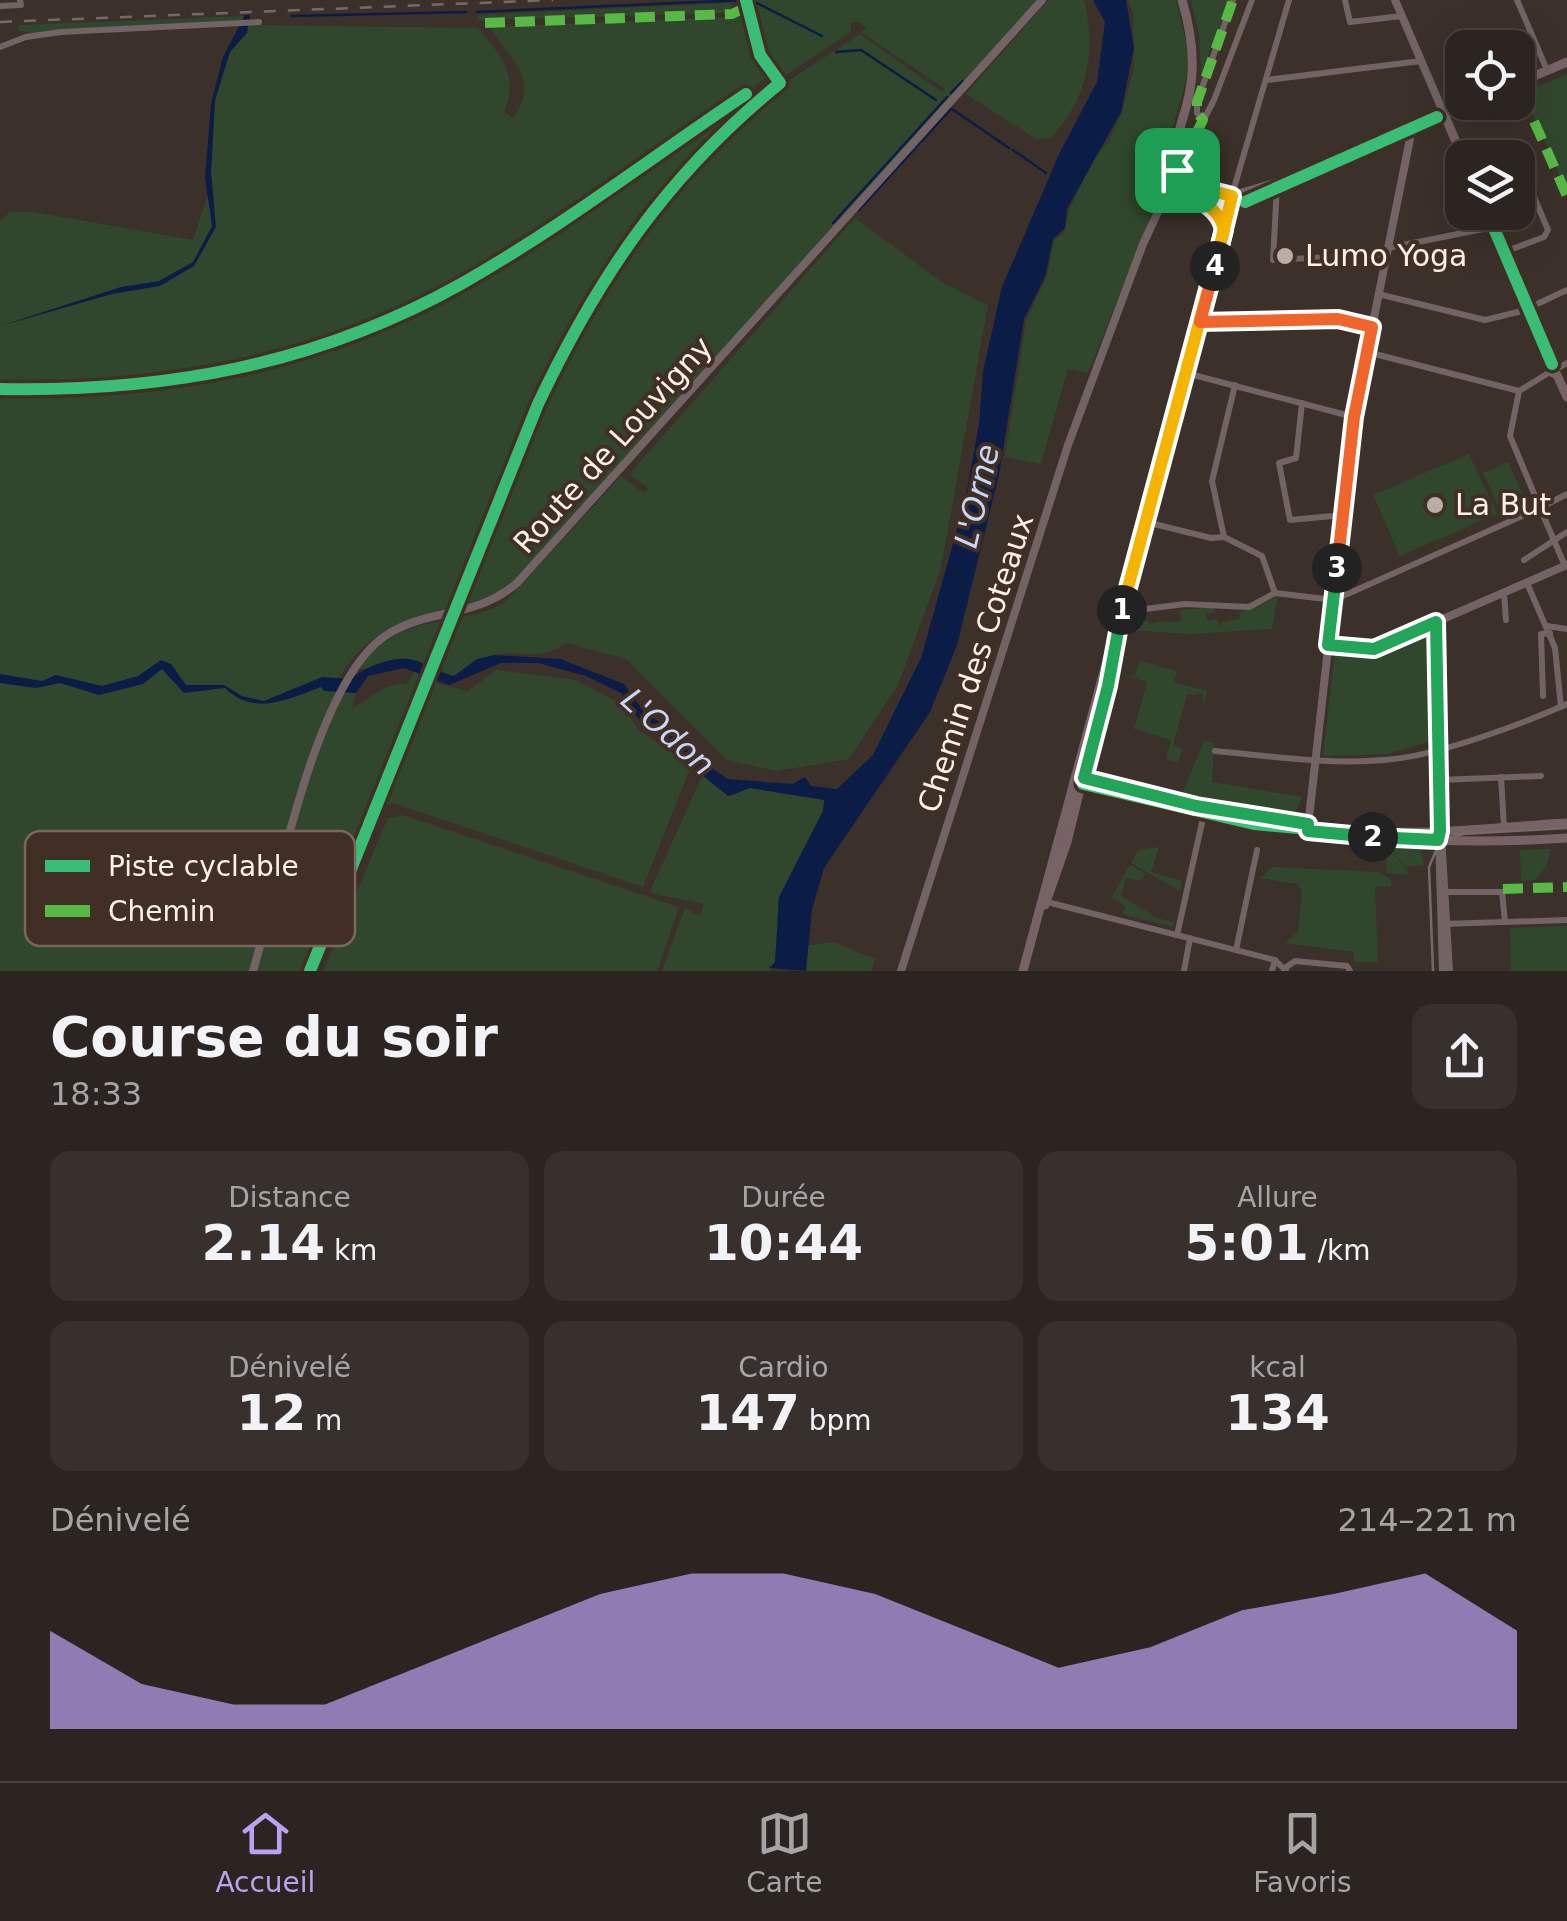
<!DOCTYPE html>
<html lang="fr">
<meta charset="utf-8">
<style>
:root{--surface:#2c2420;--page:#38302d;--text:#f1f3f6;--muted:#a6a4a5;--line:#48413e;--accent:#bca0f2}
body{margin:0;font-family:"DejaVu Sans",sans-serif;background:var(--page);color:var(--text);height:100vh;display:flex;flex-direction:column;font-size:38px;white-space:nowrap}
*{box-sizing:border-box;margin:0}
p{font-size:32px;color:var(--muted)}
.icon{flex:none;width:55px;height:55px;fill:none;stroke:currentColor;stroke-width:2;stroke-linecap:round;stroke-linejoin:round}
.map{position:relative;height:971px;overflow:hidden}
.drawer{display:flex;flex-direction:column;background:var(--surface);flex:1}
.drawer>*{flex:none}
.fabs{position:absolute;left:1445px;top:30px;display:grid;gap:20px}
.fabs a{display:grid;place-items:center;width:90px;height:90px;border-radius:20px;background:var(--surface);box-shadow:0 10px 40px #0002,0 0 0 2px var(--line);font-size:50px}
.pin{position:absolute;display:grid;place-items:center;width:85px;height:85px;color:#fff;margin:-42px;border-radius:20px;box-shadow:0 5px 15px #0006}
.km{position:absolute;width:50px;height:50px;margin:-25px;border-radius:50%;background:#222;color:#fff;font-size:28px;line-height:50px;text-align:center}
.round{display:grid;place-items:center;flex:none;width:105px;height:105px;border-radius:20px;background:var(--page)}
.headline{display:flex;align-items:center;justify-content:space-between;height:170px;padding:0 50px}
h1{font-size:55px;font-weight:700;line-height:75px}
.stats{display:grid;grid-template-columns:repeat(3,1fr);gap:15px;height:170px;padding:10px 50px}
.stats div{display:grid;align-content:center;border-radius:20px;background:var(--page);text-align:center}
.stats b{font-size:50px;font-weight:700}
.stats small{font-size:28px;font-weight:400}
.stats p{font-size:28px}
.chart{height:280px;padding:20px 50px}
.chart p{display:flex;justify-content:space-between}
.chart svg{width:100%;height:180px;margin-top:10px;fill:var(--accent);opacity:.7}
.tab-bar{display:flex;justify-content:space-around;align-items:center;height:140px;border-top:2px solid var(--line);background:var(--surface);font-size:28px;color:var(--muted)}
.tab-bar a{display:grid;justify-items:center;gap:5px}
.tab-bar .active{color:var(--accent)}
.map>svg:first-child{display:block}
.green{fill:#31472d;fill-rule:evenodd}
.water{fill:#0b1d46}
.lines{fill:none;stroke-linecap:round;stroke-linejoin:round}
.stream{stroke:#0b1d46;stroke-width:2.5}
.minor{stroke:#736365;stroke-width:6}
.tertiary{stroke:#736365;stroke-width:8}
.secondary{stroke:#776366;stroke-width:9}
.tram{stroke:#766a68;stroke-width:2.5}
.rail{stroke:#766a68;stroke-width:2.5;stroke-dasharray:12 12;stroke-linecap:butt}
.quiet{stroke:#58b947;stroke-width:10;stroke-dasharray:20 10;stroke-linecap:butt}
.cycleway-casing{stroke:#412e24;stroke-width:19}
.cycleway{stroke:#3abd76;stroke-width:12}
.split-1-casing{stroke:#fff;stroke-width:20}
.split-2-casing{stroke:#fff;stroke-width:20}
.split-3-casing{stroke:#fff;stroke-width:20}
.split-4-casing{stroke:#fff;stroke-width:20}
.split-5-casing{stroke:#fff;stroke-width:20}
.split-1{stroke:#f5b400;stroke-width:12}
.split-2{stroke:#22a559;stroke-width:12}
.split-3{stroke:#22a559;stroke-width:12}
.split-4{stroke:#f0652b;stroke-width:12}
.split-5{stroke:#f5b400;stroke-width:12}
.poi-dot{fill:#baada7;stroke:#412e24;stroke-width:4}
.labels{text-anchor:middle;stroke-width:8;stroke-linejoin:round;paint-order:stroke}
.poi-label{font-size:30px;fill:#fef1ea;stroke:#412e24;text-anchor:start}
.street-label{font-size:30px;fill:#fef1ea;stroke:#412e24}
.water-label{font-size:32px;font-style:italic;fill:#c6d7f8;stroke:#412e24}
.key{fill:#412e24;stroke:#7a685f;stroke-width:2.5}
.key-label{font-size:28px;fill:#fef1ea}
</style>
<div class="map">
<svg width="1567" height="971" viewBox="0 0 1567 971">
<rect width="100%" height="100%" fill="#3b302a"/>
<g class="green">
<path d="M 751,0 L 1037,0 L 506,590 C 436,627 378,603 333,689 L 356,693 L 352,708 C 368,700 391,679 406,685 L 415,671 L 426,681 L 468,691 L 496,670 L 576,680 L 623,705 L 638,730 L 673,753 L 689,771 L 643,887 L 393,803 L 380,809 L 372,805 L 366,818 L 378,823 L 319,971 L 0,971 L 0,221 L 10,212 L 34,212 L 193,240 L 207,197 L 215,208 L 211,173 L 215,100 L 230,52 L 249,25 L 478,28 C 501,56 520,74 504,112 L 513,118 C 543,76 506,59 491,27 L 752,16 ZM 851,22 L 860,22 L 866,28 L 861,32 L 945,89 L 942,92 L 860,34 L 773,91 L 712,148 L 708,143 L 777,79 L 694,128 L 773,73 L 780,79 L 851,32 Z"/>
<path d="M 1048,0 L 1084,0 C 1097,52 1087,99 1051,138 L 1036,139 L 966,94 Z"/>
<path d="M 1128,0 L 1176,0 C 1183,26 1192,58 1185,85 C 1176,119 1164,147 1164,184 L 1088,373 L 1068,369 L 1041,464 L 1005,457 L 1026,321 L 1047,276 L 1054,240 L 1064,233 L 1069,210 L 1092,162 L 1108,142 L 1122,112 L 1134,69 L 1133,14 Z"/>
<polygon points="1191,0 1230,0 1201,73 1199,35"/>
<polygon points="731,3 733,9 728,13 478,20 478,15"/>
<polygon points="245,16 245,20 30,33 18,30 19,25"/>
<polygon points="1567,74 1567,192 1523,93"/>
<path d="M 855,218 L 942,282 L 988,305 L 941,568 L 898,685 L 849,759 L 776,771 L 727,760 L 626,659 L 567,643 C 532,664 523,647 489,656 C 475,660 468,671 454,676 L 416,661 L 354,670 C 414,605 439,634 504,603 L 621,476 L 643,492 L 649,489 L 630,475 L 633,470 Z"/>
<polygon points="1469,454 1497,514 1400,556 1373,495"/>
<polygon points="1508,462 1528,506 1503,517 1483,473"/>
<path d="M 1278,597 L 1272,629 L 1190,634 L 1125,630 L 1128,621 L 1139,615 L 1141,622 L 1148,621 L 1150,625 C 1157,618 1170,624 1182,621 L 1180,610 L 1214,607 L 1215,611 L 1206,614 L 1207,621 L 1217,619 L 1220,628 L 1221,623 L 1240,618 L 1239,613 Z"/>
<polygon points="1428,634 1432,741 1388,754 1323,756 1335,650 1381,654"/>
<polygon points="1139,661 1177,671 1174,682 1207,691 1203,707 1203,694 1185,689 1200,695 1187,694 1173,745 1183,749 1178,762 1166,759 1171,740 1134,729 1147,682 1116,673 1135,677"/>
<polygon points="1204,741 1214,743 1212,782 1302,797 1296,812 1182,794"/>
<polygon points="703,774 731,796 750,788 825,800 823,811 779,897 775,962 769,971 662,971 685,908 700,916 704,904 652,893 651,889"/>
<polygon points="402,815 679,907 657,971 323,971 388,818"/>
<polygon points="1387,846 1391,851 1395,846 1421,848 1424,865 1406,867 1392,851 1410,875 1386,873"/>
<polygon points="1159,847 1151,872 1182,881 1180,891 1131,863 1138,850"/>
<polygon points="1551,849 1546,867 1535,880 1521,881 1520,850"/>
<polygon points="1130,865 1146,874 1140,881 1126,878 1121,896 1157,918 1174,922 1173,927 1122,914 1126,906 1111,898"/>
<polygon points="1273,867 1378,872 1391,879 1391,886 1375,887 1378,962 1354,962 1354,952 1285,943 1298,932 1302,891 1297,884 1260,878"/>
<polygon points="1567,926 1567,971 1511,971 1510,928"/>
<polygon points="833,942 875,959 871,971 806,971 806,946"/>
</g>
<g class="water">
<path d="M 1093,0 L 1126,0 L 1134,48 L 1121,112 L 1067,209 L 1065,228 L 1053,239 L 1045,277 L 1024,319 L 999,475 L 957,645 L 930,712 L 824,868 L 812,909 L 806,971 L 769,968 L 775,962 L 779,897 L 823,811 L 824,800 L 750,788 L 728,796 L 692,767 L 670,739 L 641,723 L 621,693 L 586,676 L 538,663 L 501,663 L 449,685 L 404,668 L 368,676 L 356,693 L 324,691 L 321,687 C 289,699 254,717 225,688 L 184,693 L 162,669 L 143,684 L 99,695 L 60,683 L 36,688 L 0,683 L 0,674 L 42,681 L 56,675 L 102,686 L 138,676 L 161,660 L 171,664 L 186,685 L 224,685 L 242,696 L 264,701 L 322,677 L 350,679 C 365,668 388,657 409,659 C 424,661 438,673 454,676 L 477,659 L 494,655 L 560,659 L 624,684 L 645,713 L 678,733 L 697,758 L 728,779 L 792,784 L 805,777 L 811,786 L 837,789 L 873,755 L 921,658 L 965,501 L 979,424 L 983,372 L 1002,287 L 1060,152 L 1097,82 L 1105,22 Z"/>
<polygon points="245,15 250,15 247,33 230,52 215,100 211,173 216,227 194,266 160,286 112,294 0,326 121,287 159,281 193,262 212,226 205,178 211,104 223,57"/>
</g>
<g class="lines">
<g class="stream">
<polyline points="751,0 822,36"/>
<polyline points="477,12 743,0"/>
<polyline points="292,16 466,12"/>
<polyline points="836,52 861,50 936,100"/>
<polyline points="951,93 963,81"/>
<polyline points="952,109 1009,148"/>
<polyline points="1013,150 1046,173"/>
<polyline points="859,210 951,109"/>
<polyline points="833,223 947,97"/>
</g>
<g class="minor">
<polyline points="1345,0 1350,22 1402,16"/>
<polyline points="1517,0 1547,70"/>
<polyline points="0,6 21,5 20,0"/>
<polyline points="0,47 26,37 61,32 259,22"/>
<polyline points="1267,80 1421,61"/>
<polyline points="1203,120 1197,113 1197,102 1233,0"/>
<polyline points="1178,169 1214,100 1252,0"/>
<polyline points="1277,186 1273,260 1386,254"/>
<polyline points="1232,195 1289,0"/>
<polyline points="1388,248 1493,227"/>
<polyline points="1504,252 1544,237 1548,230 1526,178 1518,174"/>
<polyline points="1378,294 1485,320 1522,311 1567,290"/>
<polyline points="1200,322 1338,319 1372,327"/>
<polyline points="1367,352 1519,391 1550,372"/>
<polyline points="1560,367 1567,363"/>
<polyline points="1186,373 1354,417"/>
<polyline points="1235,385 1212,481 1224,537 1262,556 1275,593"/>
<polyline points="1519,391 1510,436 1540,508 1567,494"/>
<polyline points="1302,403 1296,458 1279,463 1290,520 1343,515"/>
<polyline points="1146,522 1211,538 1224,537"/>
<polyline points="1524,560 1567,532"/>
<polyline points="1527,583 1555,648 1561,707"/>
<polyline points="1504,593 1506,620"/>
<polyline points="1121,612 1185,604 1249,607 1275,593 1334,600 1540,508 1565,566"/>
<polyline points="1436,622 1440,831"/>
<polyline points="1547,626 1567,629"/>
<polyline points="1543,696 1541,634 1550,633"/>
<path d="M 1215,751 C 1271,756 1327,765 1384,760 C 1434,757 1520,725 1567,704"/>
<polyline points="1501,777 1504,827"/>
<polyline points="1440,780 1541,776"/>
<polyline points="1445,892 1502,892 1505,922"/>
<polyline points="1047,902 1275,960 1286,971"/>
<polyline points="1443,924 1567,920"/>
<polyline points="1177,935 1205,809"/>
<polyline points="1236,950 1257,850"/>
<polyline points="1285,968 1295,961 1347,966 1350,971"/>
<polyline points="1184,971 1190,938"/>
<polyline points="1272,971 1275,960"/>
</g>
<g class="tertiary">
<polyline points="1395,0 1444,114"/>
<polyline points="1328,645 1374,649 1567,565"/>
<polyline points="1308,827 1354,417 1410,139 1407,131"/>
<polyline points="1439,835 1443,971"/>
<polyline points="1441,835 1449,971"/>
<path d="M 253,971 C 279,886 314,684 385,636 C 428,607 474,620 517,583 L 1042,0"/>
<polyline points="901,971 1068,445 1143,244 1177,171"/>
</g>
<g class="secondary">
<path d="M 1182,0 C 1191,30 1196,63 1189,95 C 1183,126 1164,157 1183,187"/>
<polyline points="1518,83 1567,62"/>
<polyline points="1444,114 1463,158"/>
<polyline points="1177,171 1204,189 1232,196 1303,175"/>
<polyline points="1180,182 1218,202 1238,205 1472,102"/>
<polyline points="1204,201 1217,211 1223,227"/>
<polyline points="1487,212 1552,364 1550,371 1557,375 1567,397"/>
<path d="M 1076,775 C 1179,803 1284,827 1391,832 C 1450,834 1509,826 1567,823"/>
<path d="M 1074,781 C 1235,826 1399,850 1567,838"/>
<polyline points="1045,905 1067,842 1112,660"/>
<polyline points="1023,971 1230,205"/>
</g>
<polyline class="tram" points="1433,971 1429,867 1440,841 1463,834 1567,828"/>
<polyline class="rail" points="0,22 553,0"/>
<g class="quiet">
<polyline points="485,23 732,14 747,7"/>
<polyline points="1522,94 1567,196"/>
<polyline points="1183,159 1203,120 1197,113 1197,102 1233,0"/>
<polyline points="1503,889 1567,887"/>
</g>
<g class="cycleway-casing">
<g id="cycleway">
<polyline points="1245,202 1437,117"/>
<polyline points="1487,212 1552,364"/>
<path d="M 0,389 C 165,392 316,365 461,284 C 560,228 652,157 746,94"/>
<polyline points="1083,784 1254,824 1417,839"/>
<path d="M 310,971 L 538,404 C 599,275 668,174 780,83 L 760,55 L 746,0"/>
</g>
</g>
<use href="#cycleway" class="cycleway"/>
</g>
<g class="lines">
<g class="split-1-casing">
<path id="split-1" d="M 1122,610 L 1224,230 C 1218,199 1182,200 1177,170"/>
</g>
<g class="split-2-casing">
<polyline id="split-2" points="1122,610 1108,686 1084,778 1196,806 1308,824 1308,831 1373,837"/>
</g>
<g class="split-3-casing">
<polyline id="split-3" points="1337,568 1328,645 1374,649 1436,622 1440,831 1438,840 1373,837"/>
</g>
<g class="split-4-casing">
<polyline id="split-4" points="1215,266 1200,322 1338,319 1372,327 1354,417 1337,568"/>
</g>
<g class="split-5-casing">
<polyline id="split-5" points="1177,170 1204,189 1232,196 1215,266"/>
</g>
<use href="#split-1" class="split-1"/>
<use href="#split-2" class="split-2"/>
<use href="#split-3" class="split-3"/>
<use href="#split-4" class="split-4"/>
<use href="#split-5" class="split-5"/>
</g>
<g class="poi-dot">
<circle cx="1285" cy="256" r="10"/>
<circle cx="1435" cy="505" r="10"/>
</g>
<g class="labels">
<g class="poi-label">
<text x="1305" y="266">Lumo Yoga</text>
<text x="1455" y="515">La But</text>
</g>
<g class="street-label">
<text transform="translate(613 445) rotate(-48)" y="10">Route de Louvigny</text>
<text transform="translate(976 663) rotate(-72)" y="10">Chemin des Coteaux</text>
</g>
<g class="water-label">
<text transform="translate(977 496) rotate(-77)" y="11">L'Orne</text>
<text transform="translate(668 732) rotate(42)" y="11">L'Odon</text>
</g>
</g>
<rect x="25" y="831" width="330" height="115" rx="15" class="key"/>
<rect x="45" y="860" width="45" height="12" fill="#3abd76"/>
<rect x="45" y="905" width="45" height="12" fill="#58b947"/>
<g class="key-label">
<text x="108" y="876">Piste cyclable</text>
<text x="108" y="921">Chemin</text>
</g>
</svg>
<div class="fabs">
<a><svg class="icon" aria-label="locate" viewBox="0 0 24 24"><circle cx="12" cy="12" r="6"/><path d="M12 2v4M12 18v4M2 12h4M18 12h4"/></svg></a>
<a><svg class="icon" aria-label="layers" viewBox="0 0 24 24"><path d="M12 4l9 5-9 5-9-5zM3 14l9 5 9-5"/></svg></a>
</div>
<div class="pin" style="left:1177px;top:170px;background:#1e9e55"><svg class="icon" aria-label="arrive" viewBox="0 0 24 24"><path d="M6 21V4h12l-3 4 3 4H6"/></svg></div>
<b class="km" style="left:1122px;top:610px">1</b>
<b class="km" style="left:1373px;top:837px">2</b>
<b class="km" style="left:1337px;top:568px">3</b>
<b class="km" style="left:1215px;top:266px">4</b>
</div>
<section class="drawer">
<div class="headline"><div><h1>Course du soir</h1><p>18:33</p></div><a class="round"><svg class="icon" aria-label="share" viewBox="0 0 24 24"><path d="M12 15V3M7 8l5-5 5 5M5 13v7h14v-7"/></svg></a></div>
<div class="stats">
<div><p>Distance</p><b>2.14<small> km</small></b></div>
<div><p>Durée</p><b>10:44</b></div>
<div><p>Allure</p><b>5:01<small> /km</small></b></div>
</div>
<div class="stats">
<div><p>Dénivelé</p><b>12<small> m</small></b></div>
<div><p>Cardio</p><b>147<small> bpm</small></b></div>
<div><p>kcal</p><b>134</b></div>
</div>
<div class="chart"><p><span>Dénivelé</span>214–221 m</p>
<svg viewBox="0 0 160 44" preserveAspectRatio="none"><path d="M0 44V20L10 33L20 38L30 38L40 29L50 20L60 11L70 6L80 6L90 11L100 20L110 29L120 24L130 15L140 11L150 6L160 20V44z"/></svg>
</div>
</section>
<nav class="tab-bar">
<a class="active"><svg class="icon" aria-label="home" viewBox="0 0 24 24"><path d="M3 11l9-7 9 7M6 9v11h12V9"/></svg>Accueil</a>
<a><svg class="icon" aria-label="map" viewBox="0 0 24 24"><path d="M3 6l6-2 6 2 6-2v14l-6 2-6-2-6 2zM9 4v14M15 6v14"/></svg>Carte</a>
<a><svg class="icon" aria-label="saved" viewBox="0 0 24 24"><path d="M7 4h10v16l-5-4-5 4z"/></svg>Favoris</a>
</nav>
